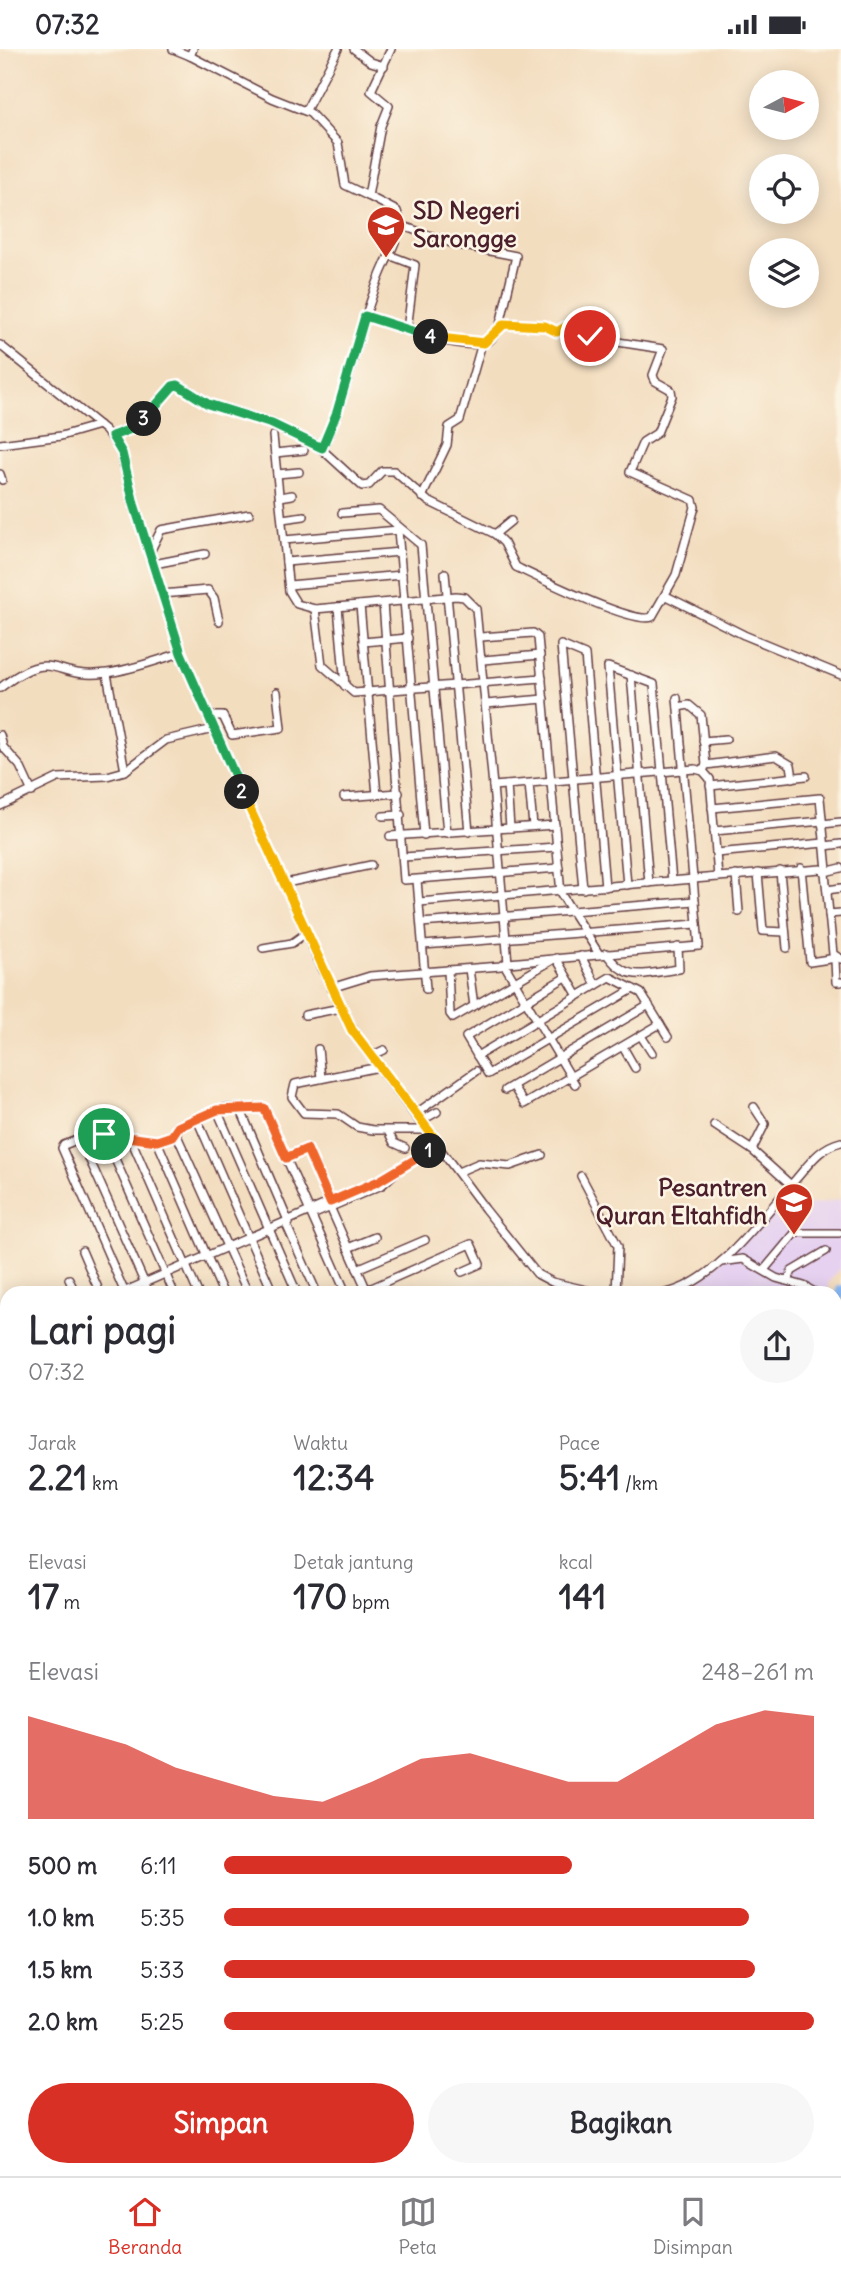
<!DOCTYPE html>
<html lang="id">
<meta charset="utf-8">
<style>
:root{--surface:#fff;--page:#f7f7f7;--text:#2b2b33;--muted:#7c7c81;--line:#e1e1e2;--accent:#d93025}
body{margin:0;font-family:Delius,sans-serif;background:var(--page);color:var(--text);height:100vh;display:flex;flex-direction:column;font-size:26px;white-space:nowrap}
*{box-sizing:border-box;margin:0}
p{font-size:23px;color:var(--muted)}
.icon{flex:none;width:38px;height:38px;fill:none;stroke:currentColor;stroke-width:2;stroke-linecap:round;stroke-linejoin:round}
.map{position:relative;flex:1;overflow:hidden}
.details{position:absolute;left:0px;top:1237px;width:842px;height:891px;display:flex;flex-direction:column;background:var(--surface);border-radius:21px 21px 0 0;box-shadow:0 4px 18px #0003}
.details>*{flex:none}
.needle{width:46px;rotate:83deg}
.buttons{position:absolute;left:749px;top:21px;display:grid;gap:14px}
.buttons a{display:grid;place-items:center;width:70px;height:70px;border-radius:50%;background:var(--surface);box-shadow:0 4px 18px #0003;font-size:35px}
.pin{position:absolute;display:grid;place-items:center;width:60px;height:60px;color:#fff;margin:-30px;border:4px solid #fff;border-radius:50%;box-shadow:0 2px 7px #0007}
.km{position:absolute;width:35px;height:35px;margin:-18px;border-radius:50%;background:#222;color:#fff;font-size:19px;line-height:35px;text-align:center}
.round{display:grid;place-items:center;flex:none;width:74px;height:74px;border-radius:37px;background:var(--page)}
.summary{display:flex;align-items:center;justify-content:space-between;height:119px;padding:0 28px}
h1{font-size:38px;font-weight:700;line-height:52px}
.stats{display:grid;grid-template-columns:repeat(3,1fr);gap:10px;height:119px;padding:7px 28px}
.stats div{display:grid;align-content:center}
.stats b{font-size:35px;font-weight:700}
.stats small{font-size:19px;font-weight:400}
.stats p{font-size:19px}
.chart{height:196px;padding:14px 28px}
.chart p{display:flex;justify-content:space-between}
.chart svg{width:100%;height:126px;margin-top:7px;fill:var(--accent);opacity:.7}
.primary-button{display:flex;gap:14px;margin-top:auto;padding:14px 28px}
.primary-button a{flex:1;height:80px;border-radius:42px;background:var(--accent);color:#fff;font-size:28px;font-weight:700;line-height:80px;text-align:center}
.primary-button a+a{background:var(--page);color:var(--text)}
ul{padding:0 28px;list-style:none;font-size:23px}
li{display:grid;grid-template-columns:112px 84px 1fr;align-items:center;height:52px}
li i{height:18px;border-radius:9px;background:var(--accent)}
.status{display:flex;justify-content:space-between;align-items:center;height:49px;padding:0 35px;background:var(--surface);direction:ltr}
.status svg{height:19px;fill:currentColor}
.tabs{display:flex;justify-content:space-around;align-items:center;height:98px;border-top:2px solid var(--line);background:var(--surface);font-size:19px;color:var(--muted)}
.tabs a{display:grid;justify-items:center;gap:4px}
.tabs .current{color:var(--accent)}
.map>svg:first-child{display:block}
.built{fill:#e6d2f0}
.green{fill:#9dde95;stroke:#747e60;stroke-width:2}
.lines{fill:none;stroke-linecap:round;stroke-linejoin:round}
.river{stroke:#87b9f4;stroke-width:10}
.minor-casing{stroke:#633c41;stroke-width:10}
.minor{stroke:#fff;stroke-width:7}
.split-1-casing{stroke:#fff;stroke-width:14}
.split-2-casing{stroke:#fff;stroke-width:14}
.split-3-casing{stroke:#fff;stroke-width:14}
.split-4-casing{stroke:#fff;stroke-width:14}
.split-5-casing{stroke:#fff;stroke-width:14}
.split-1{stroke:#f0652b;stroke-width:9}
.split-2{stroke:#f5b400;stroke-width:9}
.split-3{stroke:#22a559;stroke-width:9}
.split-4{stroke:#22a559;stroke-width:9}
.split-5{stroke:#f5b400;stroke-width:9}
.labels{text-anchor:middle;stroke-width:5;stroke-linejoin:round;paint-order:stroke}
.poi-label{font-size:24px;font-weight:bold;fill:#4a1f2b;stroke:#fcf5e5;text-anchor:start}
</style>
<div class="status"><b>07:32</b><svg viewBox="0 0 49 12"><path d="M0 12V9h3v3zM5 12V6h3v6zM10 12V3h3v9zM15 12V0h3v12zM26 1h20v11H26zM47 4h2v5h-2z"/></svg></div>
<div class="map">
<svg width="841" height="2127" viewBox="0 0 841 2127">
<rect width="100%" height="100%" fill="#fcf5e5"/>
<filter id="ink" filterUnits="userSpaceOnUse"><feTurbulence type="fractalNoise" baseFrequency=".0143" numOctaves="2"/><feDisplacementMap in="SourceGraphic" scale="14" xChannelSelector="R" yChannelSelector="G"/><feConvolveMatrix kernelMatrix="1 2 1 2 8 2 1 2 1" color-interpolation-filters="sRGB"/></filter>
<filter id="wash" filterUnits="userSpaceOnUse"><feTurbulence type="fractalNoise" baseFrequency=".00686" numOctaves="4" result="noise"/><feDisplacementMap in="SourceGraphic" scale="28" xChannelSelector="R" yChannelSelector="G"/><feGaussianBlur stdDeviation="1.57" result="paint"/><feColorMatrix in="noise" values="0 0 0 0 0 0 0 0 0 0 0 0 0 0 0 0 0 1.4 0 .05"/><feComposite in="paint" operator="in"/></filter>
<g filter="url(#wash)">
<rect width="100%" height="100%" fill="#f3ddbf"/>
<g class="built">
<polygon points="788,1147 812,1156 841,1150 841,1219 828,1234 829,1244 673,1244 697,1234"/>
<polygon points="835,1253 841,1259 841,1430 835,1428"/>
</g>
<polygon class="green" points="835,1523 841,1524 841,1584 835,1583"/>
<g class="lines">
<g class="river">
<polyline points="841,1241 841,1246"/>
<polyline points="835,1440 841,1443"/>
<polyline points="0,1558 7,1567"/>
</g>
</g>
</g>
<g filter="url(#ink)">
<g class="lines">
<g class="minor-casing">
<g id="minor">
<polyline points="173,0 190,7 193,0"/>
<polyline points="354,0 371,13 384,17"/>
<polyline points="190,7 272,49 310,64 338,94 345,136 368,147"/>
<polyline points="306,61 338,0"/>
<polyline points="400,176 454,195 516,207 500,276"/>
<polyline points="365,267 407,281"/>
<polyline points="0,296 105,381 120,400 134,455 181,604 319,913 358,990 485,1160 537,1225 552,1233 599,1244"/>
<path d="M 112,387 L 137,377 L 172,338 L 181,337 L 208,355 L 256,369 L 316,395 L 362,437 L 369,436 L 382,422 L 394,422 L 428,452 L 495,485 L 504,494 L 516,518 C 537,528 634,576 652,568 L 676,526 L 695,458 L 693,451 L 630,423 L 643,393 L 657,384 L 672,347 L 671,341 L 655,332 L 653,326 L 663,300 L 605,291 L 565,278 L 557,283 L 545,277 L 502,275 C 497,280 495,288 489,292 C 473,302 424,287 407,281 L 415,216 L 389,206"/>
<polyline points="273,387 289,542 297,555 315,560 456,547 464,548 476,560 493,737"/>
<polyline points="0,395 61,387 99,376"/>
<path d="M 322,399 C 351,340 358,273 386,213 C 393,199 404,177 397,162 L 368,147 L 381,77 L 389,57 L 371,42 L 391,0"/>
<polyline points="275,404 304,401"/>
<polyline points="0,425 2,431"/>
<polyline points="277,425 299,423"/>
<polyline points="280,448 292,446"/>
<polyline points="422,448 447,396 449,378 460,371 482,294"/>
<polyline points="342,464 379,461 421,496 447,784"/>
<polyline points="282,470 304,467"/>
<polyline points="495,485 511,472"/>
<polyline points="284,491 398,481 424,786"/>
<polyline points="150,503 161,481 249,465"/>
<polyline points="286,513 400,503"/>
<polyline points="154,515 205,505"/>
<polyline points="445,524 469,783"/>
<polyline points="289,536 402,526"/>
<polyline points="162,545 208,541 214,549 219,572"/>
<polyline points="666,547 744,586 841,626"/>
<polyline points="383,554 404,831 559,819"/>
<polyline points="360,556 377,746"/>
<polyline points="338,558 345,637"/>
<polyline points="315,560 322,616 354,644 542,629"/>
<polyline points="481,588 533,584 538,588 561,845 599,905"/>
<polyline points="363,593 408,589"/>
<polyline points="483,611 540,606"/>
<polyline points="107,625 125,722"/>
<polyline points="631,626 649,834"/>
<path d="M 0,639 C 56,595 51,632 107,624 C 132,621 157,611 181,604"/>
<polyline points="486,655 544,650"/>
<polyline points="678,658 689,656 701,666 706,716"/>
<polyline points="208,667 223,667 232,686 281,679 277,643"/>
<polyline points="0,686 3,698 20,717 32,743"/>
<polyline points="703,692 726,690"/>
<polyline points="703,722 706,716 776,707 791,716 793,729"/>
<polyline points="529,735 533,777"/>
<polyline points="507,736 510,779"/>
<polyline points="710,737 806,727"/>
<polyline points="344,748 399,744"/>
<polyline points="0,757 58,729 107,727 125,722 166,691 214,680"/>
<polyline points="712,759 820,749 827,821"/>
<polyline points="383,767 401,766"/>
<polyline points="822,775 841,773"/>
<polyline points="714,782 822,772"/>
<polyline points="390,787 555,776"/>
<polyline points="825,797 841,795"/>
<polyline points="716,804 824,794"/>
<polyline points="403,808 557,798"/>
<polyline points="801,819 810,913 836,909"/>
<polyline points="780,822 787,899"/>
<polyline points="825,823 841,819"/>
<polyline points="758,824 763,882 785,883"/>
<polyline points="736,826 739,863"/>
<polyline points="417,831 426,940"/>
<polyline points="286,834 371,816"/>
<polyline points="627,836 608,618 654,635 672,832"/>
<polyline points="583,840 561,596 585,606 605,838"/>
<polyline points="827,841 841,839"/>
<polyline points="419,853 718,828"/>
<polyline points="829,865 841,864"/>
<polyline points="421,874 695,852"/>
<polyline points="423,896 697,875"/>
<polyline points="263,899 292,894 306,884"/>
<path d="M 606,904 C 627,935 645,924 679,920 L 678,898"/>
<polyline points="581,907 596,936"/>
<polyline points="835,911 836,933 841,933"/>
<polyline points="508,914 699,897 677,649"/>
<polyline points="504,915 575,1035"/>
<polyline points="469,920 474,957"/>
<polyline points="448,921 450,965 453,969 556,909 578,947"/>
<polyline points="566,928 466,988 488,1025 633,940"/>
<polyline points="331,939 370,927 501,917 508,914 493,737 695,720 703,722 710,730 718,828 821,820 825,824 833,905 841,910"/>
<polyline points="305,966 341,959"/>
<polyline points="641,987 652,1004"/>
<polyline points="623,998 635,1019"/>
<polyline points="318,1000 321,1029"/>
<polyline points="371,1007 384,1001"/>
<polyline points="477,1007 610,928 641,944 668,988"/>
<polyline points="379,1018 295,1035 292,1048 304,1064 338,1065 357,1078 373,1081 428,1081"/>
<polyline points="513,1037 524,1055 660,975"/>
<polyline points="505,1041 649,956"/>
<polyline points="754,1058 765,1075 752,1101 791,1136"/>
<polyline points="240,1059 289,1174"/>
<polyline points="217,1061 297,1244"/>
<polyline points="415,1065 476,1022"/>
<polyline points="197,1070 273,1244"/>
<polyline points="421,1072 437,1063"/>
<polyline points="714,1076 752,1101"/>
<polyline points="175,1082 248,1244"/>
<polyline points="388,1082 394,1094 405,1099"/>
<polyline points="104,1085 174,1244"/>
<polyline points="130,1088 198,1244"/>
<polyline points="80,1089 149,1244"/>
<polyline points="157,1092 223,1244"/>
<polyline points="286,1109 307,1100 330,1153"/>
<polyline points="458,1123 479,1114 510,1117 542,1106"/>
<polyline points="581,1127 618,1197 616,1244"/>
<polyline points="330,1158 368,1244"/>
<polyline points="317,1164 382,1136 398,1121"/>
<polyline points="287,1177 317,1244"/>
<polyline points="348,1199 375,1188"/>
<polyline points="82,1202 100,1244"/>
<polyline points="721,1213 743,1210 776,1229 804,1237 816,1244"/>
<polyline points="357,1220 425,1191"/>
<polyline points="764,1221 795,1184 839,1184"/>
<polyline points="69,1230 75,1244"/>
<polyline points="788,1232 792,1222 826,1202"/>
<polyline points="367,1241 471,1195 480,1215 462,1223"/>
<polyline points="121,1244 379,1132 439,1095"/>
<polyline points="125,1244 62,1099 64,1096 94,1084 157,1092 172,1087 178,1078 224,1059 264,1059 346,1244"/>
<path d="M 666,1244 C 717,1233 762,1168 796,1130 C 809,1115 820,1098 841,1093"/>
<polyline points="835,1294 841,1297"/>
<polyline points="835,1491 841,1490"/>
<polyline points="835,1596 835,1625"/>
<polyline points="835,1761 841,1760"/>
<polyline points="0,1767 7,1757"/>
<polyline points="835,1929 841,1929"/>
<polyline points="0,1988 7,1990"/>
<polyline points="0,2012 7,2014"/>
<polyline points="0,2038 7,2040"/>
<polyline points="0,2061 7,2063"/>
<polyline points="0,2084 7,2086"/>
<polyline points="0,2109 7,2111"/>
<polyline points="835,2109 841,2111"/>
<polyline points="44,2121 65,2127"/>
<polyline points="128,2121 148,2127"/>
<polyline points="203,2121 224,2127"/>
<polyline points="246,2121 247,2127"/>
<polyline points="273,2121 274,2127"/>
<polyline points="303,2121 305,2127"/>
<polyline points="362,2121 383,2127"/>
<polyline points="536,2121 558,2127"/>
<polyline points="697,2121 698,2127"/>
<polyline points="703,2121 706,2121"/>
<polyline points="170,2127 171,2121"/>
<polyline points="422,2127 425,2121"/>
<polyline points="462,2127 463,2121"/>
<polyline points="590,2127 590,2121"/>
</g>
</g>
<use href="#minor" class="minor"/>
</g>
</g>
<g class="lines" filter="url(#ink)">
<g class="split-1-casing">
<polyline id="split-1" points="104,1085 157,1092 172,1087 178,1078 217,1061 264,1059 286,1109 307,1100 330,1153 379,1132 429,1102"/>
</g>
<g class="split-2-casing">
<polyline id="split-2" points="242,743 352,981 439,1095 429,1102"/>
</g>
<g class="split-3-casing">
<polyline id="split-3" points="144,370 131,380 112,387 122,404 134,455 181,604 242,743"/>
</g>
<g class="split-4-casing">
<polyline id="split-4" points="144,370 173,337 178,336 208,355 272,375 322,399 337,363 365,267 431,288"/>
</g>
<g class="split-5-casing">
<polyline id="split-5" points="431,288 484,294 504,275 545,277 557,283 565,278 590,287"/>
</g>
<use href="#split-1" class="split-1"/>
<use href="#split-2" class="split-2"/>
<use href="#split-3" class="split-3"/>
<use href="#split-4" class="split-4"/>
<use href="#split-5" class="split-5"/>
</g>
<defs>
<g id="school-pin" transform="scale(2.0125)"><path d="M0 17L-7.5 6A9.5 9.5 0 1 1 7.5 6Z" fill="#c8321e" stroke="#fcf5e5"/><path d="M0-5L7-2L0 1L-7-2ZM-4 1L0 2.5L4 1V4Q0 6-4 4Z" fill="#fff"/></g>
</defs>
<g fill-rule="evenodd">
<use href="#school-pin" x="386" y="176"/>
<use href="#school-pin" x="794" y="1153"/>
</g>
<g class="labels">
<g class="poi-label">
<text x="413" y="170">SD Negeri<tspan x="413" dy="28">Sarongge</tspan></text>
<text x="767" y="1147" text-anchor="end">Pesantren<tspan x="767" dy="28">Quran Eltahfidh</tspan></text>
</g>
</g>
</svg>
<div class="buttons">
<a><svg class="needle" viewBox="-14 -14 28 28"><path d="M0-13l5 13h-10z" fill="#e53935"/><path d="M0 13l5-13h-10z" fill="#7c7c81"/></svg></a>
<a><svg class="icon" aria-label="locate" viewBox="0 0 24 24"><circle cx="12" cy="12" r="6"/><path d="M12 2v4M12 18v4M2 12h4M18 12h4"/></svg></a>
<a><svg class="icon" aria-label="layers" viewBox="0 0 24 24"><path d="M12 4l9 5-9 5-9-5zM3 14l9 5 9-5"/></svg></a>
</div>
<div class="pin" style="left:104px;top:1085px;background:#1e9e55"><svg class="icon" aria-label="arrive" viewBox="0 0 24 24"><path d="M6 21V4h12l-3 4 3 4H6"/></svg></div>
<div class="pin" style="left:590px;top:287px;background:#d93025"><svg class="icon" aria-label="check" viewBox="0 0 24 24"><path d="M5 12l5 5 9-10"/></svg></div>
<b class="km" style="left:429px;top:1102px">1</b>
<b class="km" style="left:242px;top:743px">2</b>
<b class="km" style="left:144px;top:370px">3</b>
<b class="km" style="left:431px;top:288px">4</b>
<section class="details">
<div class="summary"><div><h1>Lari pagi</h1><p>07:32</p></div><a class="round"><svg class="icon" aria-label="share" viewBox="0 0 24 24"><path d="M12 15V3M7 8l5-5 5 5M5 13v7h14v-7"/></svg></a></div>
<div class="stats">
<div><p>Jarak</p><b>2.21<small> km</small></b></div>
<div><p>Waktu</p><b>12:34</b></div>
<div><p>Pace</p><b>5:41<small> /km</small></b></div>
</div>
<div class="stats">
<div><p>Elevasi</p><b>17<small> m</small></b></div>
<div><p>Detak jantung</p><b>170<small> bpm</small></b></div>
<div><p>kcal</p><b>141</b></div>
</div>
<div class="chart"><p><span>Elevasi</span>248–261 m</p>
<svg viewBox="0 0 160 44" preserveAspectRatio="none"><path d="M0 44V8L10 13L20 18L30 26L40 31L50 36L60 38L70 31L80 23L90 21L100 26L110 31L120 31L130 21L140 11L150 6L160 8V44z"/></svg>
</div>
<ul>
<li><b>500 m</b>6:11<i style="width:59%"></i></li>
<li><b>1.0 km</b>5:35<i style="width:89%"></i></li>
<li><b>1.5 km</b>5:33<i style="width:90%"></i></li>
<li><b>2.0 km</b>5:25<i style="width:100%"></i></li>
</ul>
<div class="primary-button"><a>Simpan</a><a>Bagikan</a></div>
</section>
</div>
<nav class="tabs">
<a class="current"><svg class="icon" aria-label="home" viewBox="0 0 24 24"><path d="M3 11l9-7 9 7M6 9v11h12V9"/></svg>Beranda</a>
<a><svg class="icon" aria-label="map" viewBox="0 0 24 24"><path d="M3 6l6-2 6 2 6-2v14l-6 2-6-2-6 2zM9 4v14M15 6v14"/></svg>Peta</a>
<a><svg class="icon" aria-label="saved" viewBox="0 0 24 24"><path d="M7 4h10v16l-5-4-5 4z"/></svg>Disimpan</a>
</nav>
